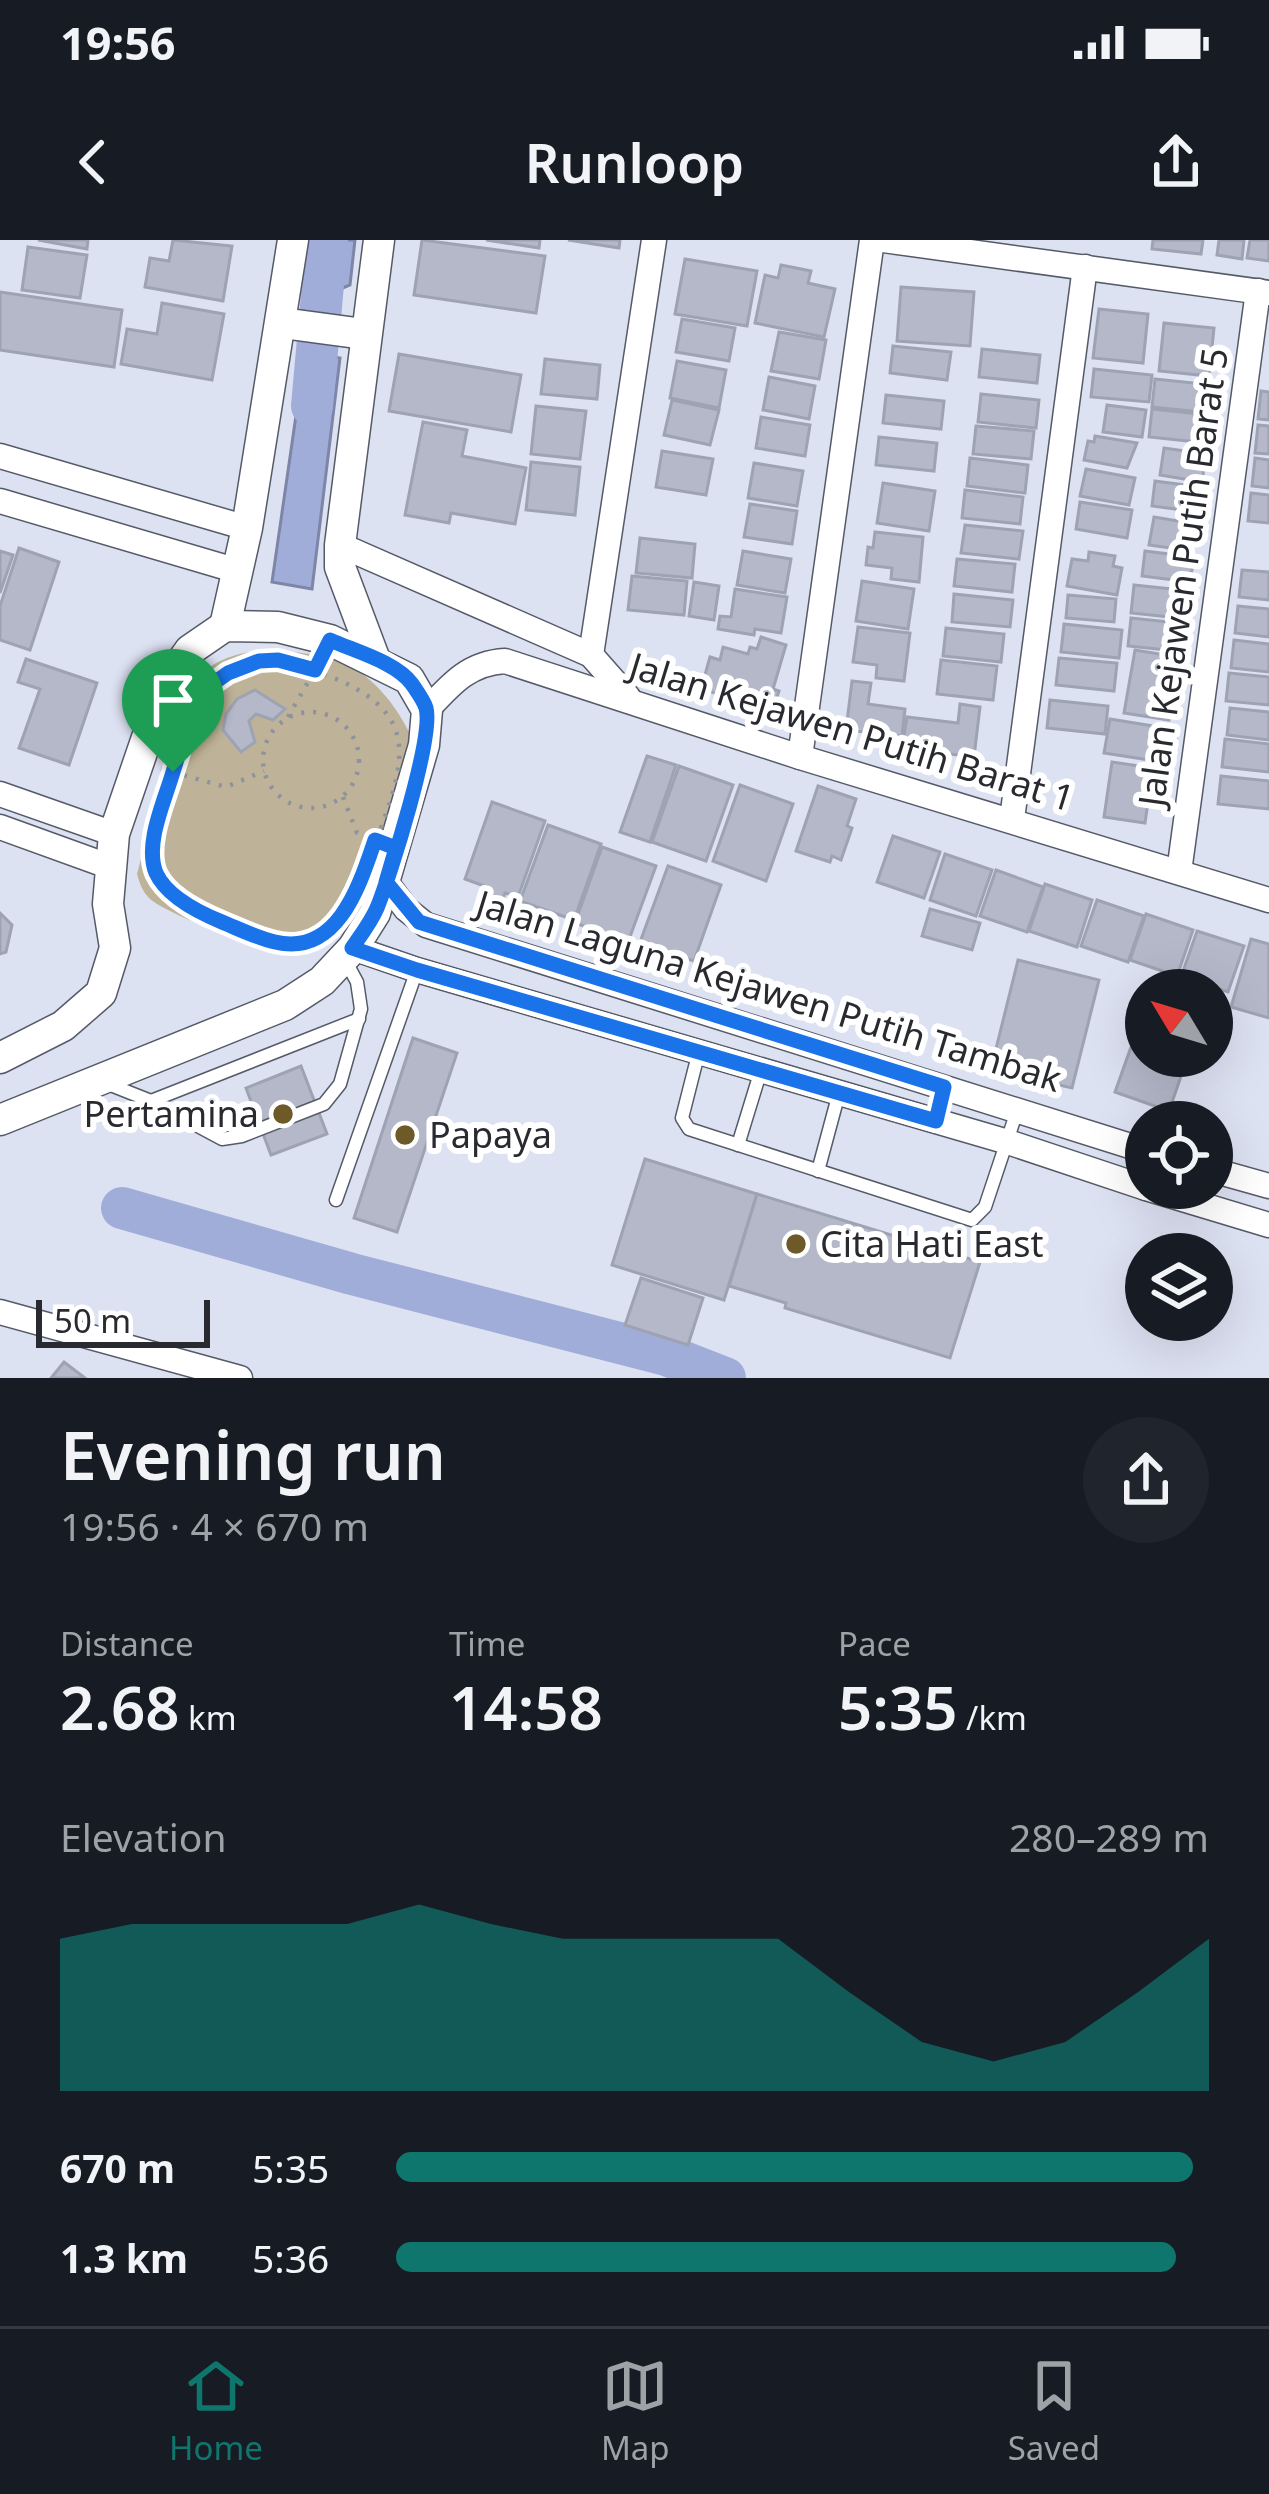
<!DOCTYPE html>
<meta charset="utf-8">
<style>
:root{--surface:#171b24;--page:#20242c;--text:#f1f3f6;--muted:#9ea1a6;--line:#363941;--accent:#0f766e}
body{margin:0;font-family:"Noto Sans",sans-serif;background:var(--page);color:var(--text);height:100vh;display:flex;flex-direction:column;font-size:45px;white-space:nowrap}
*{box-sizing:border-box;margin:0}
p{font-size:39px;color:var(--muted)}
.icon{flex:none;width:66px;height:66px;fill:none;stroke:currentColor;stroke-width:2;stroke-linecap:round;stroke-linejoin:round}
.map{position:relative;height:1138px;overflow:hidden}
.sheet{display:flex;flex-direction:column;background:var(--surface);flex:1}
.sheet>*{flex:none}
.needle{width:78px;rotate:308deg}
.tools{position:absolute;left:1125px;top:729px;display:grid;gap:24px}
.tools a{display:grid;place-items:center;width:108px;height:108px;border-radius:50%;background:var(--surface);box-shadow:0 12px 48px #0002;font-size:60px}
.scale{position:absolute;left:36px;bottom:30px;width:174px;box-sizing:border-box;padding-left:12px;border:6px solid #282a30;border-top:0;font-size:33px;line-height:42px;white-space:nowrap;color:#282a30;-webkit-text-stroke:9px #fff;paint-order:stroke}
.pin{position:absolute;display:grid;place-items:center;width:102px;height:102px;color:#fff;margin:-123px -51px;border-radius:50% 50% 50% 0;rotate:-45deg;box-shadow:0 0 12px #0007}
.pin .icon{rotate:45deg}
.round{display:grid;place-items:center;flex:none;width:126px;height:126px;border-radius:63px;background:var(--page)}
.overview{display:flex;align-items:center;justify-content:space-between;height:204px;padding:0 60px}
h1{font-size:66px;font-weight:600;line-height:90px}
.metrics{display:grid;grid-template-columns:repeat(3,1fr);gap:18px;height:204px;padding:12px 60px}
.metrics div{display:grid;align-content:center}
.metrics b{font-size:60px;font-weight:600}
.metrics small{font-size:33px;font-weight:400}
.metrics p{font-size:33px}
.chart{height:336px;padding:24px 60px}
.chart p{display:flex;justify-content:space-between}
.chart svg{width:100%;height:216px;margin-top:12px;fill:var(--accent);opacity:.7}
ul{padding:0 60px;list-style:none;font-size:39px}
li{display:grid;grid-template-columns:192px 144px 1fr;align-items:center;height:90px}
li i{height:30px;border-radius:15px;background:var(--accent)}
.status{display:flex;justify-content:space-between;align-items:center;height:84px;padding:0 60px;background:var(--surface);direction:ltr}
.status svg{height:33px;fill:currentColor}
header{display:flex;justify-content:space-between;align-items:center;height:156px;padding:0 60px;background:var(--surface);font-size:54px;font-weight:600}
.tabs{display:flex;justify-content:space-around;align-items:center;height:168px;border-top:3px solid var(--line);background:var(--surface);font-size:33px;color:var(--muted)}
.tabs a{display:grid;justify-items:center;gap:6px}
.tabs .active{color:var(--accent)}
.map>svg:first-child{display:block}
.green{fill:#beb398}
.water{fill:#a1add9;stroke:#7d86a6;stroke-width:3}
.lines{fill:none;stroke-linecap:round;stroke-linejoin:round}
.river{stroke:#a1add9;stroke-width:42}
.building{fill:#b4b8c9;stroke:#9ea3b3;stroke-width:3}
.service-casing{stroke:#555a68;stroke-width:15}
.minor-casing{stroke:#555a68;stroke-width:27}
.tertiary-casing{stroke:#555a68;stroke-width:33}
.path{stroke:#8e919e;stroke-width:4.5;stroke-dasharray:3 9;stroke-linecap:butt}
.service{stroke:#fff;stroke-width:12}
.minor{stroke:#fff;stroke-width:24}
.tertiary{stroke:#fff;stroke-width:30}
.route-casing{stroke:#fff;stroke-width:24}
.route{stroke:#1a73e8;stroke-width:15}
.poi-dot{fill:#6d5a28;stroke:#fff;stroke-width:4.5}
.labels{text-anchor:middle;stroke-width:12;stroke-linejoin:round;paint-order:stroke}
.street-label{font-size:36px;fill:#282a30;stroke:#fff}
.poi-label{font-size:36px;fill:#282a30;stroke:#fff;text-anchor:start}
</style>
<div class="status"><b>19:56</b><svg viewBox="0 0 49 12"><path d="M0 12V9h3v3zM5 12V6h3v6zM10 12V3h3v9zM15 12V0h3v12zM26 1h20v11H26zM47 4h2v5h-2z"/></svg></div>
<header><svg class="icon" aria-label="back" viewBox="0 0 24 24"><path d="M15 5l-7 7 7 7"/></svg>Runloop<svg class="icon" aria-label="share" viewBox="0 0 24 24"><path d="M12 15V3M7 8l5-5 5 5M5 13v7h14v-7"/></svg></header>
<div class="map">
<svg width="1269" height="1138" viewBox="0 0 1269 1138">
<rect width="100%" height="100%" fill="#dde2f3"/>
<path class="green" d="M 277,410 C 295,413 317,413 334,419 C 372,432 397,466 413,500 L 368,653 C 353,684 329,711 290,712 C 266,712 168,675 150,659 C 142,651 140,644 137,634 L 186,450 C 211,418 238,411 277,410 Z"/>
<g class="water">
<polygon points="314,0 355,0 350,45 329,54 312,50 309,42"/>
<polygon points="305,113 340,118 312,349 272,342"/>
</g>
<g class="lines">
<g class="river">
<polyline points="312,166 327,0"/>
<polyline points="122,968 352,1034 666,1115 725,1138"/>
</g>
</g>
<g class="building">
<polygon points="38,0 88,0 87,9"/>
<polygon points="173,0 232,6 223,61 145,47 150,18 169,21"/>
<polygon points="422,0 545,16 536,73 414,55"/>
<polygon points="486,0 540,0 539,8"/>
<polygon points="568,0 620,0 619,8"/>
<polygon points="1153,0 1203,0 1201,14 1152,9"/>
<polygon points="1219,0 1244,0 1242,19 1217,15"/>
<polygon points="1250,0 1269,0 1269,21 1247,18"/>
<polygon points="28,7 87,15 80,58 22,50"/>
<polygon points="685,19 757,31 747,86 675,74"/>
<polygon points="781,25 811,31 808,43 835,49 824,97 755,83 765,35 778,38"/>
<polygon points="901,47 974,52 970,106 897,101"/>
<polygon points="0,52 122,70 114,127 0,110"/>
<polygon points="162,63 224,74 212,140 121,124 127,89 157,94"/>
<polygon points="1099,69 1148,74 1143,123 1093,118"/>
<polygon points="682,79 735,88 729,121 676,112"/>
<polygon points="1164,83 1214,88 1209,136 1159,131"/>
<polygon points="779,92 826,100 819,139 771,131"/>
<polygon points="893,106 951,112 947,140 890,133"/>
<polygon points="982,109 1040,115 1037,143 979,137"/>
<polygon points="399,114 521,135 511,192 389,171"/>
<polygon points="545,119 600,125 597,159 541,154"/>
<polygon points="677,121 726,130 719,168 670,158"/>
<polygon points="1094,129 1152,135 1149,162 1091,157"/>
<polygon points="769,137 815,146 809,179 763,170"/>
<polygon points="1155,139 1213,145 1210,173 1152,167"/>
<polygon points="1261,151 1269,152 1269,180 1258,179"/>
<polygon points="981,154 1039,160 1036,188 978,182"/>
<polygon points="886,155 944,161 941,189 883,183"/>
<polygon points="672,160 719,170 710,205 664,195"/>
<polygon points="1107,165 1146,170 1142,197 1103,192"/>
<polygon points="536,166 586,171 580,219 531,214"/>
<polygon points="1152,169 1210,175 1207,203 1149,197"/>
<polygon points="761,177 810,185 805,216 756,208"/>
<polygon points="423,182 467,190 462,216 526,228 515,284 451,273 449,283 405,275"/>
<polygon points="1258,185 1269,186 1269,214 1255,213"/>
<polygon points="976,186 1034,191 1031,219 973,214"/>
<polygon points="1095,196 1137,203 1127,228 1084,220 1088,201 1094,202"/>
<polygon points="879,197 937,203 934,231 876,225"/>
<polygon points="1164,208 1206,214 1202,242 1160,235"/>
<polygon points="662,211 713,219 706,255 656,247"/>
<polygon points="970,218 1028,225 1025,253 967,246"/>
<polygon points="1255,218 1269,220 1269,248 1252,246"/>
<polygon points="531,222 580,227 575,275 526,270"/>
<polygon points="754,223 803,231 797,266 748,258"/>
<polygon points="1086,229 1135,238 1129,265 1080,256"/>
<polygon points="1155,241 1201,247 1198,272 1152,266"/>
<polygon points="883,243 935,251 929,291 877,283"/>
<polygon points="965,250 1023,257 1020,284 962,278"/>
<polygon points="1251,253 1269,255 1269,283 1248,281"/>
<polygon points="1080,262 1132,270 1127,298 1076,289"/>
<polygon points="750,264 797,271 792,304 744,297"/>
<polygon points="1154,277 1196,284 1192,311 1149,305"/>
<polygon points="965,285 1023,291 1019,319 961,313"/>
<polygon points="875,292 923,297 919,342 891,339 892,328 866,325 868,307 873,308"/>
<polygon points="640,298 695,304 692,338 636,333"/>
<polygon points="19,308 59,322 30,410 0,400 0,366"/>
<polygon points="0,311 13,315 0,353"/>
<polygon points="743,311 791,319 785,353 737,345"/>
<polygon points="1145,311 1194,317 1190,342 1142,336"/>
<polygon points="1089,312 1115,316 1113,326 1122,328 1117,355 1067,346 1072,319 1088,321"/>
<polygon points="957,319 1015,324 1012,352 954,346"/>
<polygon points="1242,330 1269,332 1269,360 1239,357"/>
<polygon points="632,336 687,341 684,375 628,370"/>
<polygon points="862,341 914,349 908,389 856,381"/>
<polygon points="694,342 719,346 714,380 689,376"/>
<polygon points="1134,345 1192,351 1189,379 1131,373"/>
<polygon points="735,349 787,357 781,393 755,389 754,395 718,389 720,376 731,377"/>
<polygon points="954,354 1013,360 1010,387 952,382"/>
<polygon points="1068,355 1116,359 1114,382 1066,378"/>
<polygon points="1238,366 1269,369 1269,397 1235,393"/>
<polygon points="1131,378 1189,384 1186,412 1128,406"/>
<polygon points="1064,384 1122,390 1119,418 1061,412"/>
<polygon points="858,387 910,393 904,441 876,438 877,425 853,422"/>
<polygon points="946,388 1004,394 1001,422 943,416"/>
<polygon points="761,397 786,405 773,449 779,451 773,470 701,449 710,417 720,420 723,407 748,414 750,407 757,409"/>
<polygon points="1234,400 1269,404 1269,432 1231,428"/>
<polygon points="1135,410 1177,417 1168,457 1174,458 1169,480 1124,473"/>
<polygon points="1059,418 1117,423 1114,451 1056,445"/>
<polygon points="26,419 97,443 69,525 19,508 40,449 18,442"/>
<polygon points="941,420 997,426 993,460 937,454"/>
<polygon points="1229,433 1269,437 1269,465 1226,461"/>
<polygon points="852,441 871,443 868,464 905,469 902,496 846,490"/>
<polygon points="255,450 285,469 273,480 256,474 249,481 255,502 241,512 223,490 226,474 237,459"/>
<polygon points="1050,460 1108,466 1105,494 1047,488"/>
<polygon points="960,464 980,467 974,517 902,508 907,477 958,483"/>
<polygon points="1230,468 1269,472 1269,500 1227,495"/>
<polygon points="1110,479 1178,490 1176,501 1165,499 1162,522 1104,513"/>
<polygon points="1225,499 1269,504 1269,532 1222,527"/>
<polygon points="647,516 676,525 650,602 620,592"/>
<polygon points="1112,522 1153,528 1145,583 1104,577"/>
<polygon points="679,526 733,545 706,621 652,602"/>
<polygon points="1221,536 1269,541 1269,569 1218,564"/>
<polygon points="740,545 793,564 766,641 713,621"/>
<polygon points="818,546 856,559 847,586 852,588 841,620 832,616 830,622 796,611"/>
<polygon points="492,562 545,581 518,657 505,653 497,676 479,669 487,647 465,639"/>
<polygon points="548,585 601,604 574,680 520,661"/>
<polygon points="893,596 940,612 924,658 877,642"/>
<polygon points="602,607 656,626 628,702 575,683"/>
<polygon points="945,614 992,630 976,676 930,660"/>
<polygon points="668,626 721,645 694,721 640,702"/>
<polygon points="996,630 1043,647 1027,692 980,676"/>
<polygon points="1045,644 1092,660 1077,707 1029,691"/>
<polygon points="1097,660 1144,676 1128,722 1081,706"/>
<polygon points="930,669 980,683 972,710 922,696"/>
<polygon points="0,673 12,685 6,712 0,714"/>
<polygon points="1146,674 1193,690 1177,736 1130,720"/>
<polygon points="1197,691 1244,706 1228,752 1181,737"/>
<polygon points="1251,699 1269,704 1269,778 1231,767"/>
<polygon points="1018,720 1099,740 1072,848 991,829"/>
<polygon points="1142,776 1146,778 1146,816 1188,816 1169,871 1115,852"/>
<polygon points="413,798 457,813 397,992 354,978"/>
<polygon points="301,826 327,894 271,915 246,848"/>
<polygon points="645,919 757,954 724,1060 612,1025"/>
<polygon points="757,954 980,1022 950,1118 785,1068 786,1063 729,1046"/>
<polygon points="641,1038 703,1058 688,1105 625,1085"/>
<polygon points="64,1122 85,1138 51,1138"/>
</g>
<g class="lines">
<g class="service-casing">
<g id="service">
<polyline points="699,811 682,878 689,889 972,980 985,967 1017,871"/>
<polyline points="103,842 151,861 222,899 242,896 324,864 340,844 361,769 357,742 344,718"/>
<polyline points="151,861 359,779"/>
<polyline points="738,905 761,830"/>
<polyline points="818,931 839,853"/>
<polyline points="336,960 417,730"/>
</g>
</g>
<g class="minor-casing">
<g id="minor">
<polyline points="883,0 1269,53"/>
<polyline points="0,216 247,288"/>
<polyline points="0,261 238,331"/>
<polyline points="340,305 591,415"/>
<polyline points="628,457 591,415 654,0"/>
<path d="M 427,470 C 451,444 469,423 505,421 L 800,517 L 1269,660"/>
<polyline points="800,517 872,0"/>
<polyline points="0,554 114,594"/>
<polyline points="1012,579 1085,27"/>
<polyline points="0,587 108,626"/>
<polyline points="1179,632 1258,51"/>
<polyline points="386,642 406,669 426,685 1146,911"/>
<polyline points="353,708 417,730 1008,902 1146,948"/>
<polyline points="1212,930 1269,946"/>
<polyline points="1146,948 1269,985"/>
<polyline points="0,1072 240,1138"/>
</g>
</g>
<g class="tertiary-casing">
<g id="tertiary">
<polyline points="282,83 364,94"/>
<polyline points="225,386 247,288 293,0"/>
<polyline points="375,420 340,327 340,305 379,0"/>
<polyline points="0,818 63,786 101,753 115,708 108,664 114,594 165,445 190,410 225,386 278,387 330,400 409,439 427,470 424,505 375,673 353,708 322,741 285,765 0,880"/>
</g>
</g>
<g class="path">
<path d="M 278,420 C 452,465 401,526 355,658 C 340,680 324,696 298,702 C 264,710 165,664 156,629 C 150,607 182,479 196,458 C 212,434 251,422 278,420 Z"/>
<circle cx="311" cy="520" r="48"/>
<polyline points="288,477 315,430"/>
<polyline points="161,529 226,547 264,531"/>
<polyline points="343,557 357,593 372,598"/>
</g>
<use href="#service" class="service"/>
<use href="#minor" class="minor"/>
<use href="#tertiary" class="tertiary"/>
</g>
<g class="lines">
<g class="route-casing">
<path id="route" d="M 173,532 C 165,560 144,604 156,633 C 167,657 200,673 222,682 C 239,689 257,698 275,702 C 338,717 360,644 375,600 L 396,608 L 386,642 L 419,682 L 944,847 L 936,881 L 417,730 L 352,708 C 361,695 371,682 377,668 C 390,636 434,496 426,468 C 424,461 416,450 412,444 C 396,422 354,411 330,400 L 315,430 L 278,420 L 259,421 L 228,433 L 197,455 L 173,532"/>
</g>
<use href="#route" class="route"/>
</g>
<g class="poi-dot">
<circle cx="283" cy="874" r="12"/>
<circle cx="405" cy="895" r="12"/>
<circle cx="796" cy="1004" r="12"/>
</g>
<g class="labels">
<g class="street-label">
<text transform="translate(1183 337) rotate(-82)" y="13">Jalan Kejawen Putih Barat 5</text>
<text transform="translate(852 492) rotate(17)" y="13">Jalan Kejawen Putih Barat 1</text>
<text transform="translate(769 751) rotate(17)" y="13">Jalan Laguna Kejawen Putih Tambak</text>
</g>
<g class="poi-label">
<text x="259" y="887" text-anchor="end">Pertamina</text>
<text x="429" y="908">Papaya</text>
<text x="820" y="1017">Cita Hati East</text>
</g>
</g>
</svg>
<div class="tools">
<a><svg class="needle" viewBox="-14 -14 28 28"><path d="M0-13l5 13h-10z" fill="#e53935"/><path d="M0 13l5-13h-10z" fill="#9ea1a6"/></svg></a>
<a><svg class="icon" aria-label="locate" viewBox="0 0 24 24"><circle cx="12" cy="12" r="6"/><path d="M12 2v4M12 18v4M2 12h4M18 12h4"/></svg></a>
<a><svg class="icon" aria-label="layers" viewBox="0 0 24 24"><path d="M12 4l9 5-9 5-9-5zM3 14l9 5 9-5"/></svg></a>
</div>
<div class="scale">50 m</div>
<div class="pin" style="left:173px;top:532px;background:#1e9e55"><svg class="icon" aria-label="arrive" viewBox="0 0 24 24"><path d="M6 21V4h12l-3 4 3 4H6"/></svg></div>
</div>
<section class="sheet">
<div class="overview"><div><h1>Evening run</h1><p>19:56 · 4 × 670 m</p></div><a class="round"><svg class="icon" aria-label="share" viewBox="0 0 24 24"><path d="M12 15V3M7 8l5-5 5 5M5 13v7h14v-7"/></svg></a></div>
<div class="metrics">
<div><p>Distance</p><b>2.68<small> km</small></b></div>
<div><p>Time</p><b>14:58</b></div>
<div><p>Pace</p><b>5:35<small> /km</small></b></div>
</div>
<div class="chart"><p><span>Elevation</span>280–289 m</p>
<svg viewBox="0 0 160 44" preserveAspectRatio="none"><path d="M0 44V13L10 10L20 10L30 10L40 10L50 6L60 10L70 13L80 13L90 13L100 13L110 24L120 34L130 38L140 34L150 24L160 13V44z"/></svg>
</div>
<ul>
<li><b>670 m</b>5:35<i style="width:98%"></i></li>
<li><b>1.3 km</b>5:36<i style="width:96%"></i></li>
</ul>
</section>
<nav class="tabs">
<a class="active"><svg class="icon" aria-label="home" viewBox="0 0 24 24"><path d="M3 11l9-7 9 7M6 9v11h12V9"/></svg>Home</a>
<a><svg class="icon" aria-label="map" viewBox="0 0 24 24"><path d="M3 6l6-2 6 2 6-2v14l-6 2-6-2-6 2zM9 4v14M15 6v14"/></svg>Map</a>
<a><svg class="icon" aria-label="saved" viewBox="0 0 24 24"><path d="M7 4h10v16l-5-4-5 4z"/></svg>Saved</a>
</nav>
